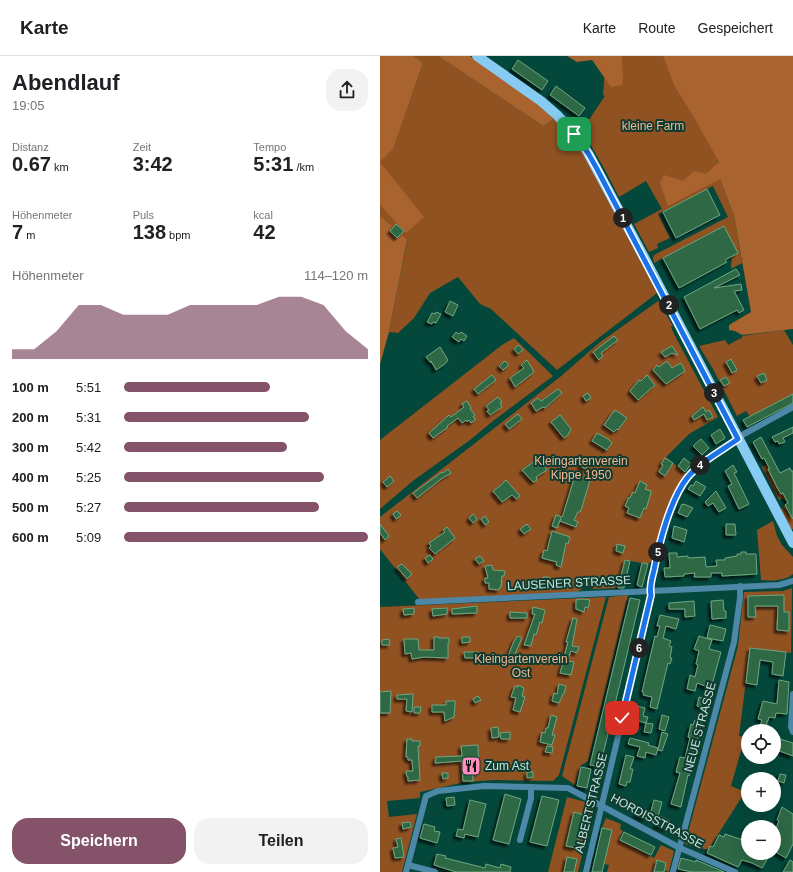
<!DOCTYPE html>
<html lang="de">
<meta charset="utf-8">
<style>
:root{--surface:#fff;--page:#f2f2f2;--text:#202124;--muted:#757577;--line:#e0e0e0;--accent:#845269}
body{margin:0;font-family:Helvetica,sans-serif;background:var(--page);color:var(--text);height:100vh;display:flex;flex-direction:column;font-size:15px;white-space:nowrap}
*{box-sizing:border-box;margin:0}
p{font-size:13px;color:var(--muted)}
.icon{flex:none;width:22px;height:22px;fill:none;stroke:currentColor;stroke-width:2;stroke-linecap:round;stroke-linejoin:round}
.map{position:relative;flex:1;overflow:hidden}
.side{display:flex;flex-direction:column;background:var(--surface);width:380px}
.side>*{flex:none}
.buttons{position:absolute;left:361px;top:668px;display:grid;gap:8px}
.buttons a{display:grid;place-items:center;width:40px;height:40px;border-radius:50%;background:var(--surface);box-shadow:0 4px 16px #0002;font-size:20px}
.pin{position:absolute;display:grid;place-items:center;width:34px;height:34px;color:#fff;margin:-17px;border-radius:8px;box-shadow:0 2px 6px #0006}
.km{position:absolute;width:20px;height:20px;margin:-10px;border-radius:50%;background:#222;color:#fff;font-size:11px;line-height:20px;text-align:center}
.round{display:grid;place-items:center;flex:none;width:42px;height:42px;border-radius:16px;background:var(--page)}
.summary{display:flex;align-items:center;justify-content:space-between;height:68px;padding:0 12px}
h1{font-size:22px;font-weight:800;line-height:30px}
.figures{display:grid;grid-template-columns:repeat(3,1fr);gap:6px;height:68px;padding:4px 12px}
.figures div{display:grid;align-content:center}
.figures b{font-size:20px;font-weight:800}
.figures small{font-size:11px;font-weight:400}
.figures p{font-size:11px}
.chart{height:112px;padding:8px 12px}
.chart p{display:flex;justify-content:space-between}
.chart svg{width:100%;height:72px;margin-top:4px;fill:var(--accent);opacity:.7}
.cta{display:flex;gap:8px;margin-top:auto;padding:8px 12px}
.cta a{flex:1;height:46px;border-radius:16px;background:var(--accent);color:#fff;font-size:16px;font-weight:800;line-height:46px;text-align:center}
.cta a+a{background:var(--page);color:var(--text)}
ul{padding:0 12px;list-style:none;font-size:13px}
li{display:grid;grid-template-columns:64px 48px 1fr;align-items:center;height:30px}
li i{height:10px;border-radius:5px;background:var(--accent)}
header{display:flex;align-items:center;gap:24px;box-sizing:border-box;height:56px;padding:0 20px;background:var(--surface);border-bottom:1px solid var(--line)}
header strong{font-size:19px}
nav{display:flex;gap:22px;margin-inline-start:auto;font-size:14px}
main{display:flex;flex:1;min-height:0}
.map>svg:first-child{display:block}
.green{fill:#915222}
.forest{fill:#a9632f}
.building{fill:#2e6744;stroke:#6ea781;filter:url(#shadow)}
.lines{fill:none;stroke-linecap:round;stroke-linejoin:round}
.minor{stroke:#4e88a8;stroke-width:6}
.primary{stroke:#87cbf2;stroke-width:10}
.route-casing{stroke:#fff;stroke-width:8}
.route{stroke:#1a73e8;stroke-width:5}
.labels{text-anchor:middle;stroke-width:4;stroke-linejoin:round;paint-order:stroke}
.park-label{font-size:12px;fill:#f2b790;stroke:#113b31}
.street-label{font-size:12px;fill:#c3e7dc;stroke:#113b31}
.poi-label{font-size:12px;fill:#c3e7dc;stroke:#113b31;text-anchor:start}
</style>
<header>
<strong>Karte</strong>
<nav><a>Karte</a><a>Route</a><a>Gespeichert</a></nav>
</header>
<main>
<section class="side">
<div class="summary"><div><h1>Abendlauf</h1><p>19:05</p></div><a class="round"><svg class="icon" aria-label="share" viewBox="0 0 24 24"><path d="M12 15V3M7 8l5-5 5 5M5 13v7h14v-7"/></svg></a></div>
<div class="figures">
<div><p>Distanz</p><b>0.67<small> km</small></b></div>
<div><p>Zeit</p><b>3:42</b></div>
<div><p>Tempo</p><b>5:31<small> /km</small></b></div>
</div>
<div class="figures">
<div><p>Höhenmeter</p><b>7<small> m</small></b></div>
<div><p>Puls</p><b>138<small> bpm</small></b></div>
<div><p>kcal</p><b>42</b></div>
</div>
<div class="chart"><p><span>Höhenmeter</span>114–120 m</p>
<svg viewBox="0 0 160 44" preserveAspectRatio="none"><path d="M0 44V38L10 38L20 27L30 11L40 11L50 17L60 17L70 17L80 11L90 11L100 11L110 11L120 6L130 6L140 11L150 27L160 38V44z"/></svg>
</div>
<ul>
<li><b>100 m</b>5:51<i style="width:60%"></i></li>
<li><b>200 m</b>5:31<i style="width:76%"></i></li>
<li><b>300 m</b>5:42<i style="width:67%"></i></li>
<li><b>400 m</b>5:25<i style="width:82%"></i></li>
<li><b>500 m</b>5:27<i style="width:80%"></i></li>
<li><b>600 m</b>5:09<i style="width:100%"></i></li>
</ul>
<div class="cta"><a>Speichern</a><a>Teilen</a></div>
</section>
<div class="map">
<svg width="413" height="816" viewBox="0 0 413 816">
<defs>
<filter id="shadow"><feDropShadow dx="-3" dy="3" stdDeviation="1" flood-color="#0009"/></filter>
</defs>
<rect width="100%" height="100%" fill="#04483b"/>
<g class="green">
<polygon points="34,0 58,0 163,70 174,63 185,68 194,77 281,234 177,314 111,253 100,248 78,221 50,237 34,262 18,277 9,276 27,185 3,162 0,162 0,106 13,92 43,7"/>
<polygon points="226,0 301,0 336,75 340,123 354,160 362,207 351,213 352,200 358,197 338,173 274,207 273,202 274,199 348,161 333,130 278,158 290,182 277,188 278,192 269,196 254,168 282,153 266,125 239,141 224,112 202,74 225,40 223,39"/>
<path d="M 278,245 L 293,270 L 291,271 L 294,278 L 338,361 L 309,378 L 286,401 L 306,418 C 287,446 280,473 272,505 L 268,508 L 245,504 L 238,532 L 214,533 L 203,528 L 201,534 L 198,535 L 197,537 L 40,544 L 0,493 L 0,461 L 180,321 L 219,287 Z"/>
<polygon points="404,274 413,289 413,338 370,361 366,355 357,360 333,313 319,290 345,284 348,289 363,281 362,280"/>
<polygon points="134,282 173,320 113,365 90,384 34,424 0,453 0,384 122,289"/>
<polygon points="387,408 390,413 389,413 399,436 401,438 403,437 406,444 405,445 403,442 399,444 382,411"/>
<polygon points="405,449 413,463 413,473 409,474 400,454"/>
<path d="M 393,465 L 397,480 L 402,489 L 413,501 L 413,518 C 405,525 391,525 381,524 L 377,474 Z"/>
<polygon points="412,532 411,597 370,592 359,680 365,681 351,730 365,736 328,794 305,788 358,590 364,536 403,535"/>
<polygon points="248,539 208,705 200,710 195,729 182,720 229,541"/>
<polygon points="226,541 179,719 173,725 114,724 99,725 81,727 40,736 40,742 7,745 9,761 37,758 22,816 0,816 0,551"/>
<polygon points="187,741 209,747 211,743 215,745 198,816 168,816"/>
<polygon points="226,762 241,768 240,773 243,775 239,783 274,802 281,789 294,795 289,816 284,814 286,807 277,804 274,816 227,816 229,809 224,808 232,774 222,772"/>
</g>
<g class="forest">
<polygon points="0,0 34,0 43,7 13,93 0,106 44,161 26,177 0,149"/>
<polygon points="58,0 90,0 158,48 174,63 163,70"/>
<polygon points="187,0 242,0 243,29 231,31 212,4 197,6"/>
<polygon points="283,0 413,0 413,273 362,279 355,275 349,274 349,269 371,256 354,160 340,123 288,150 280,127 284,119 303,125 314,115 326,118 339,106 316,65 294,29"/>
<polygon points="0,162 3,162 27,184 9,276 0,308"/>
</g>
<g class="building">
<polygon points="138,4 168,25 162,34 132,13"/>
<polygon points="176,30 205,52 199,60 170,39"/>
<polygon points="327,133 340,159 296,182 283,156"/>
<polygon points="16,168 24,175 17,182 10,175"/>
<polygon points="344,170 358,197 345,204 347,206 299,232 283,202"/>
<polygon points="356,213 360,219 334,232 361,228 362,234 354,235 364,254 359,257 357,254 320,273 304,241"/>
<polygon points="70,245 78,249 73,260 65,256"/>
<polygon points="56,256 61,258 56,267 53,266 52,268 47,266 52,257 55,258"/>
<polygon points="76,276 79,278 81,276 87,280 84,285 81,283 79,286 72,281"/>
<polygon points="234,280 238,284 221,297 223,300 219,304 213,296"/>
<polygon points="139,289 143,294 138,298 134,293"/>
<polygon points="292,290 298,299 292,297 285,301 281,296"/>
<polygon points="60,291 68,304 65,308 56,314 51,305 51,307 46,301"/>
<polygon points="351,303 357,314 352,317 346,306"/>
<polygon points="147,304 154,316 135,331 130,322 144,312 141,309"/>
<polygon points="125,305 129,309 123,314 119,310"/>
<polygon points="287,305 292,312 301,307 305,315 286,328 273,314 277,309 279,311"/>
<polygon points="384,317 387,324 381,327 377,320"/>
<polygon points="112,319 116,324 98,338 94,333"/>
<polygon points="267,319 275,329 258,344 250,335 259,324 261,325"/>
<polygon points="346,321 350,327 344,330 340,324"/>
<polygon points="178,333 182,337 165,352 163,351 156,355 151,347 158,342 161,345"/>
<polygon points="208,337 211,342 206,345 203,340"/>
<polygon points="413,338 413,347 367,371 363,364"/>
<polygon points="118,341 122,346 120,347 122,351 110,359 107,355 109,354 106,350"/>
<polygon points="87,345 91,352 90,353 95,359 93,361 96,363 91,367 89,364 87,366 86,364 82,367 78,362 67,370 68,371 53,382 49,377 69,359 71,361 84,351 82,348"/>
<polygon points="323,351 326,356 329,354 333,361 327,364 324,358 314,364 312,360"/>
<polygon points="235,354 247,362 238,374 237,373 234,376 224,369 233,356 234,356"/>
<polygon points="138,358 142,363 129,373 125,368"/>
<polygon points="180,359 191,373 188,379 184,382 171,366"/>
<polygon points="413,371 413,377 403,382 405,386 399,388 398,385 395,386 392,381"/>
<polygon points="340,373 345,382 336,388 331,379"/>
<polygon points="217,377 228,383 232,387 227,394 212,385"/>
<polygon points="381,381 400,417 410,412 411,415 413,415 413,463 405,449 408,447 403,437 401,438 397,431 388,413 390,413 384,402 382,403 373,386"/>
<polygon points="321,383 329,392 322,399 313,390"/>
<polygon points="159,402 167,414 156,421 157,424 153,426 142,414"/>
<polygon points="285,402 293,407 285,420 279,416 283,409 281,408"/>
<polygon points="304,402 311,408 305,416 298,410"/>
<polygon points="203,404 209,407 206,413 200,410"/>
<polygon points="353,409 357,416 354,417 369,448 359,453 348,430 352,428 345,415"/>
<polygon points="68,413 71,417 61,423 37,442 33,437 62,416 63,417"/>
<polygon points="10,420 14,425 7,431 3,426"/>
<polygon points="198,420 210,424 202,451 200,456 198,456 194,464 198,466 196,471 180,465 181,462 177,472 172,470 176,459 182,461 183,459 194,423 197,424"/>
<polygon points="126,424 140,440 136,443 132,439 122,446 113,435 121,429"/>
<polygon points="260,425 267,429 265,433 271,435 271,437 266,453 264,452 260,462 247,457 249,452 245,450 249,441 250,442 253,436 255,437"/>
<polygon points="316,425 326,431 320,440 308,433 311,429 313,430"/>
<polygon points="336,435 346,452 339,456 333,447 328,450 325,446"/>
<polygon points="302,448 304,449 304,448 313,452 307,461 298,457"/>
<polygon points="17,455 21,459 16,463 13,458"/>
<polygon points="93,458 97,463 93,467 89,462"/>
<polygon points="105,460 109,466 105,469 101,463"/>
<polygon points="0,468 9,480 5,484 0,477"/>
<polygon points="147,468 151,473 144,478 140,473"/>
<polygon points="346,468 355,468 356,479 346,479"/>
<polygon points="294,470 307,474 304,486 292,482"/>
<polygon points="67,471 75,482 55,498 49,492 51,490 49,487 65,476 63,474"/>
<polygon points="172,475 190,481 188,488 186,487 181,511 176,509 177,506 162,502 164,494 167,495"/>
<polygon points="237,488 245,490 243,497 236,495"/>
<polygon points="361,496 366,496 366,498 376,498 377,518 342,520 342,517 331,517 331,521 314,521 315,517 304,518 304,520 285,521 284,512 290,512 289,497 297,497 297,501 308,500 308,502 325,501 326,511 337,510 336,504 345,504 345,502 357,500 357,498 361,498"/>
<polygon points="50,499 53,503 48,507 45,502"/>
<polygon points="100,500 104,505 99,508 95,503"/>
<polygon points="245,504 250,505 244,532 238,532"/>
<polygon points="262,507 268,508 262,531 257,529"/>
<polygon points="22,508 32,518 27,523 17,511"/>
<polygon points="112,509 113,514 125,515 124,520 122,520 121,531 120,531 119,534 109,533 109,527 105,527 105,522 108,522 105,510"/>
<polygon points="163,521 169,521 169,528 163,527"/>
<polygon points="404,539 404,556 409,556 409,575 397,574 398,550 375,550 376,561 368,561 368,540"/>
<polygon points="250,542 260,544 220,711 210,709"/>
<polygon points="202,543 210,544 208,552 205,551 204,556 196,553 196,544"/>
<polygon points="343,544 344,555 346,555 346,562 332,563 331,545"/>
<polygon points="314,545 315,560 305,561 305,553 289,553 289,547"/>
<polygon points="97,550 97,557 72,558 72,553"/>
<polygon points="153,551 165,554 162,567 160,566 156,579 154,578 151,590 144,589 155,558 152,558"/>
<polygon points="34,552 34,558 24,559 23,553"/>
<polygon points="67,552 67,558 53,560 52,553"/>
<polygon points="130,556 147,557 147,562 130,562"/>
<polygon points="280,559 299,563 296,573 286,570 283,582 291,585 289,590 292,591 290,602 292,602 290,608 288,607 277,653 270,651 272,641 263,639 264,637 262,636 275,580 277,581 280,570 277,570"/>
<polygon points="193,562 197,563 192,590 199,591 197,597 191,595 188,603 184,601 188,586 186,586"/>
<polygon points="330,569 346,573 343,585 327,582"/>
<polygon points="138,580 142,582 134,600 134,603 127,603 134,585"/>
<polygon points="319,580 332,584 329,593 341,596 331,632 317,627 315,635 307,633 310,619 315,621 318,609 316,608 319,595 314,593"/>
<polygon points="54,581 59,581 59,582 69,582 69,587 68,587 68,602 44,601 32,603 31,597 25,598 24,583 38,583 39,594 54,594"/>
<polygon points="82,581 90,581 90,586 82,587"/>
<polygon points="9,583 10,589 2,589 2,584"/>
<polygon points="370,592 406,596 403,620 392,618 393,606 380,604 377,629 366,627"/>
<polygon points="84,596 98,596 99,602 85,602"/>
<polygon points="184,604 194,606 191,619 180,617"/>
<polygon points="399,624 409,626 407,658 396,657 395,662 389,661 388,665 387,665 386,675 379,675 382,664 378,663 383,645 397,648"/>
<polygon points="179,628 186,630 184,638 183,638 179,647 172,645 174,637 177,638"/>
<polygon points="138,629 144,632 142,640 145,641 140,656 133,654 136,642 131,641 135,630 138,631"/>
<polygon points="11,635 10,657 0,657 0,636"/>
<polygon points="33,638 32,656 26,655 27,643 17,643 17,639"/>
<polygon points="98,640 101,644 95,647 93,643"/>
<polygon points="319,641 328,644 327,649 325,649 324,652 317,650"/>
<polygon points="66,645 75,645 75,648 74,661 65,665 64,656 52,656 52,649 66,649"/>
<polygon points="257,650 265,652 263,660 268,661 266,667 273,668 271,677 264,676 266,667 254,664"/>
<polygon points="34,651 41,651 40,657 34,657"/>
<polygon points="171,659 177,661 172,679 175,679 172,689 160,686 162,676 165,677 166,672 168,672"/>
<polygon points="282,659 289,661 285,675 279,673"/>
<polygon points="315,664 323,666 309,711 311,712 309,720 308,719 301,751 291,748 300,717 296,716 300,701 305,702 310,682 308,681 311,668 313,669"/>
<polygon points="118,671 119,681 112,682 111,672"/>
<polygon points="130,676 130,683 121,683 120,677"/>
<polygon points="282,676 288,678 282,695 278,694"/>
<polygon points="394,680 400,681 400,683 413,687 413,700 397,694 398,690 394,689"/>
<polygon points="250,682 269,687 268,689 278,692 276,699 266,696 265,702 257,700 260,691 248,688"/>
<polygon points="27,683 32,683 32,685 40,685 40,690 38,690 40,724 28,725 28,721 27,721 26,715 33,715 32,704 28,704 28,701 26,701"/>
<polygon points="98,689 99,717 93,717 93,725 83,725 82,705 55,707 56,701 82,700 81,690"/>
<polygon points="167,690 173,691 172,697 165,696"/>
<polygon points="246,699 254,701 250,713 253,713 250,726 247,726 246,730 239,728"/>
<polygon points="201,711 211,713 207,732 197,730"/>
<polygon points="147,716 153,716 153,721 147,722"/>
<polygon points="62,717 68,717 68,722 63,723"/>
<polygon points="400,718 406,719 404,727 398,725"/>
<polygon points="125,738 141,743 129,788 113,784"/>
<polygon points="162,740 179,744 167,790 150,786"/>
<polygon points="74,741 75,749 67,750 66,742"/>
<polygon points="90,744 106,748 98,781 85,778 84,782 76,780 78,773 83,774"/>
<polygon points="274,744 282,746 278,761 270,759"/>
<polygon points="402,751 413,758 413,788 406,802 394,795 394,777 399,765 397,764"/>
<polygon points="259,752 268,756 265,763 256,759"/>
<polygon points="194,756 204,759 196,792 186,790"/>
<polygon points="280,760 290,765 286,773 276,769"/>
<polygon points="30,766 31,771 23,773 22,767"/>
<polygon points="44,768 55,771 54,775 60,776 57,787 40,782"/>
<polygon points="366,771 368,771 368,797 391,797 382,812 372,807 362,804 358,811 327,797 330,790 333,791 339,779 344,781 345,778 363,784"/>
<polygon points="222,772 232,774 222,816 212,816"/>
<polygon points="244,776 275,791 271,799 240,784"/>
<polygon points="21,782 24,801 15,802 13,792 18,791 16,783"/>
<polygon points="57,798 66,800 65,802 105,812 106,808 120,812 121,808 131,811 130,816 76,816 54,809"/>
<polygon points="187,801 197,803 194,816 184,816"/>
<polygon points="301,802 316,806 316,804 344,816 312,816 298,813"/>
<polygon points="277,804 286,807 284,816 274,816"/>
<polygon points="410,804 413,806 413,816 403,816"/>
</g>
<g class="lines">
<g class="minor">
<polyline points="38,546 399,529 413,525"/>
<polyline points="413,638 411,671 413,676"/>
<polyline points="140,784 151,742 151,731"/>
<polyline points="28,809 55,816"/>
<polyline points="26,816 46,740 58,735 104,730 188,732 300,792 355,816"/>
<polyline points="206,816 263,575 271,539 270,534 275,508 289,459 298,438 307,422 324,406 364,378 413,351"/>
<polyline points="293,816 354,586 360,542 360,530"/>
</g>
<polyline class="primary" points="97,0 161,45 177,59 194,77 208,97 265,203 413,487"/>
</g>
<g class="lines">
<g class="route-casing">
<path id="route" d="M 194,78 L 208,97 L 217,113 L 358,383 C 341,395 320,406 307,422 C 290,444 279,487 274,514 C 272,522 269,531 271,539 L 242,662"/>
</g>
<use href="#route" class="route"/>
</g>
<defs>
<g id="restaurant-square" transform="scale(1)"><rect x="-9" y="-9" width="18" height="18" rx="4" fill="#fe8ebd" stroke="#113b31"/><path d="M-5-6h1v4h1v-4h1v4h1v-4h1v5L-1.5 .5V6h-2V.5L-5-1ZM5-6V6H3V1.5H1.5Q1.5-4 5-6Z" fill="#111"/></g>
</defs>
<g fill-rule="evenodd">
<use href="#restaurant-square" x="91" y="710"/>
</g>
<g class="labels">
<g class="park-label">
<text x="273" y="74">kleine Farm</text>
<text x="201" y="409">Kleingartenverein<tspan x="201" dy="14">Kippe 1950</tspan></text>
<text x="141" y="607">Kleingartenverein<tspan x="141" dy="14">Ost</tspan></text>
</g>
<g class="street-label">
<text transform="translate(189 527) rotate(-3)" y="4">LAUSENER STRASSE</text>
<text transform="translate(320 671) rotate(-75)" y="4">NEUE STRASSE</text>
<text transform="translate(211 747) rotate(-76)" y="4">ALBERTSTRASSE</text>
<text transform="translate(277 765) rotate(28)" y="4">HORDISSTRASSE</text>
</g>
<g class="poi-label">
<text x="105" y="714">Zum Ast</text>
</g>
</g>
</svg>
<div class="buttons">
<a><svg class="icon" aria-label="locate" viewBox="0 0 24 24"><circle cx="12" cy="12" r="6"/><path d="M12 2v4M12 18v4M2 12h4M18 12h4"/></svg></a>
<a>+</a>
<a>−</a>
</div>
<div class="pin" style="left:194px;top:78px;background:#1e9e55"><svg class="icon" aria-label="arrive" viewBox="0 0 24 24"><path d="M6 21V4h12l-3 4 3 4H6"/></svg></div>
<div class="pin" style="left:242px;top:662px;background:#d93025"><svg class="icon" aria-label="check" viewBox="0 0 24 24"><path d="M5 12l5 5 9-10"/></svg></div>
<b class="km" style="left:243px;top:162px">1</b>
<b class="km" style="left:289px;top:249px">2</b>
<b class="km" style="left:334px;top:337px">3</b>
<b class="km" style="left:320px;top:409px">4</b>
<b class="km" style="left:278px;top:496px">5</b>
<b class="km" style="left:259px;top:592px">6</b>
</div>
</main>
